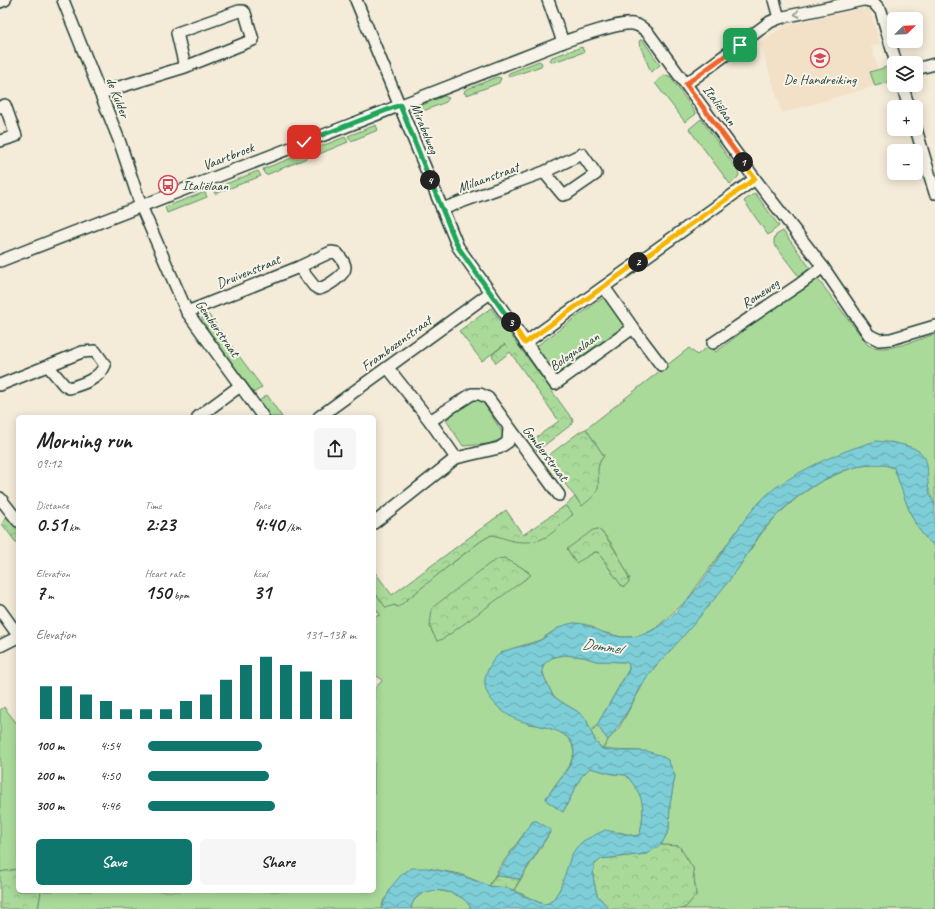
<!DOCTYPE html>
<meta charset="utf-8">
<style>
:root{--surface:#fff;--page:#f6f6f6;--text:#222;--muted:#767676;--accent:#0f766e}
body{margin:0;font-family:Caveat,sans-serif;background:var(--page);color:var(--text);height:100vh;display:flex;flex-direction:column;font-size:15px;white-space:nowrap}
*{box-sizing:border-box;margin:0}
p{font-size:13px;color:var(--muted)}
.icon{flex:none;width:22px;height:22px;fill:none;stroke:currentColor;stroke-width:2;stroke-linecap:round;stroke-linejoin:round}
.map{position:relative;flex:1;overflow:hidden}
.drawer{position:absolute;left:16px;top:415px;width:360px;height:478px;display:flex;flex-direction:column;background:var(--surface);border-radius:6px;box-shadow:0 2px 10px #0003}
.drawer>*{flex:none}
.needle{width:26px;rotate:67deg}
.buttons{position:absolute;left:887px;top:12px;display:grid;gap:8px}
.buttons a{display:grid;place-items:center;width:36px;height:36px;border-radius:6px;background:var(--surface);box-shadow:0 2px 10px #0003;font-size:20px}
.pin{position:absolute;display:grid;place-items:center;width:34px;height:34px;color:#fff;margin:-17px;border-radius:8px;box-shadow:0 2px 6px #0006}
.km{position:absolute;width:20px;height:20px;margin:-10px;border-radius:50%;background:#222;color:#fff;font-size:11px;line-height:20px;text-align:center}
.round{display:grid;place-items:center;flex:none;width:42px;height:42px;border-radius:6px;background:var(--page)}
.overview{display:flex;align-items:center;justify-content:space-between;height:68px;padding:0 20px}
h1{font-size:22px;font-weight:600;line-height:30px}
.figures{display:grid;grid-template-columns:repeat(3,1fr);gap:6px;height:68px;padding:4px 20px}
.figures div{display:grid;align-content:center}
.figures b{font-size:20px;font-weight:600}
.figures small{font-size:11px;font-weight:400}
.figures p{font-size:11px}
.chart{height:112px;padding:8px 20px}
.chart p{display:flex;justify-content:space-between}
.chart svg{width:100%;height:72px;margin-top:4px;stroke:var(--accent);stroke-width:6}
.action{display:flex;gap:8px;margin-top:auto;padding:8px 20px}
.action a{flex:1;height:46px;border-radius:6px;background:var(--accent);color:#fff;font-size:16px;font-weight:600;line-height:46px;text-align:center}
.action a+a{background:var(--page);color:var(--text)}
ul{padding:0 20px;list-style:none;font-size:13px}
li{display:grid;grid-template-columns:64px 48px 1fr;align-items:center;height:30px}
li i{height:10px;border-radius:5px;background:var(--accent)}
.map>svg:first-child{display:block}
.built{fill:#f2e1c7}
.green{fill:#aada9a;stroke:#648c67;fill-rule:evenodd}
.forest{fill:url(#forest-crowns);stroke:#648c67}
.wetland{fill:url(#wetland-marsh);stroke:#648c67}
.water{fill:url(#water-waves);stroke:#589496}
.lines{fill:none;stroke-linecap:round;stroke-linejoin:round}
.minor-casing{stroke:#1f3d34;stroke-width:14}
.minor{stroke:#f7f3e8;stroke-width:11}
.oneway{stroke:#8b988e}
.split-1-casing{stroke:#fff;stroke-width:8}
.split-2-casing{stroke:#fff;stroke-width:8}
.split-3-casing{stroke:#fff;stroke-width:8}
.split-4-casing{stroke:#fff;stroke-width:8}
.split-5-casing{stroke:#fff;stroke-width:8}
.split-1{stroke:#f0652b;stroke-width:5}
.split-2{stroke:#f5b400;stroke-width:5}
.split-3{stroke:#f5b400;stroke-width:5}
.split-4{stroke:#22a559;stroke-width:5}
.split-5{stroke:#22a559;stroke-width:5}
.labels{text-anchor:middle;stroke-width:4;stroke-linejoin:round;paint-order:stroke}
.poi-label{font-size:14px;fill:#1f3d34;stroke:#f7f3e8}
.street-label{font-size:14px;fill:#1f3d34;stroke:#f7f3e8}
.water-label{font-size:15px;font-style:italic;fill:#325a55;stroke:#f7f3e8}
</style>
<div class="map">
<svg width="935" height="909" viewBox="0 0 935 909">
<defs>
<pattern id="forest-crowns" width="20" height="18" patternUnits="userSpaceOnUse"><rect width="20" height="18" fill="#aada9a"/><path d="M2 6a3 3 0 1 1 6 0M12 15a3 3 0 1 1 6 0" fill="none" stroke="#92bc85"/></pattern>
<pattern id="wetland-marsh" width="20" height="14" patternUnits="userSpaceOnUse"><rect width="20" height="14" fill="#aada9a"/><path d="M1 5h8M5 5V1M11 12h8M15 12V8" fill="none" stroke="#92bc85"/></pattern>
<pattern id="water-waves" width="16" height="10" patternUnits="userSpaceOnUse"><rect width="16" height="10" fill="#7eced8"/><path d="M0 5q4-4 8 0t8 0" fill="none" stroke="#67a8b0"/></pattern>
</defs>
<rect width="100%" height="100%" fill="#f5ebd9"/>
<filter id="ink" filterUnits="userSpaceOnUse"><feTurbulence type="fractalNoise" baseFrequency=".025" numOctaves="2"/><feDisplacementMap in="SourceGraphic" scale="8" xChannelSelector="R" yChannelSelector="G"/><feConvolveMatrix kernelMatrix="1 2 1 2 8 2 1 2 1" color-interpolation-filters="sRGB"/></filter>
<g filter="url(#ink)">
<polygon class="built" points="869,7 880,44 871,46 878,70 871,72 875,86 782,113 760,43 784,26"/>
<g class="green">
<polygon points="640,40 643,40 660,65 651,72 639,43"/>
<polygon points="582,47 584,52 553,62 550,60 552,57"/>
<polygon points="539,61 542,63 541,66 510,77 508,76 509,73"/>
<polygon points="890,66 894,81 875,86 870,72"/>
<polygon points="664,75 670,76 696,114 685,122 655,83"/>
<polygon points="497,77 501,78 499,83 467,95 464,93 465,90"/>
<polygon points="444,96 449,98 446,102 413,115 410,113 411,110"/>
<polygon points="701,119 738,171 739,175 738,177 730,184 689,129"/>
<polygon points="376,125 378,130 351,141 348,136"/>
<polygon points="345,137 348,142 312,157 309,151"/>
<polygon points="305,153 307,158 266,175 264,173 263,169"/>
<polygon points="258,171 261,176 215,194 213,189"/>
<polygon points="205,192 207,197 167,213 165,207"/>
<polygon points="755,193 779,226 768,235 744,201"/>
<polygon points="783,231 811,269 800,278 774,244 774,240 776,235"/>
<path d="M 812,278 L 817,278 L 868,345 C 885,354 917,340 935,334 L 935,506 L 931,499 L 927,482 L 927,471 L 915,449 L 891,442 L 741,525 L 687,600 L 656,628 L 641,636 L 622,637 L 598,631 L 592,626 L 574,623 L 558,628 L 540,640 L 502,652 L 495,659 L 488,670 L 485,680 L 486,689 L 492,700 L 528,724 L 538,725 L 558,731 L 567,737 L 572,744 L 574,753 L 570,764 L 546,798 L 547,801 L 563,812 L 581,777 L 590,768 L 613,774 L 626,775 C 645,797 645,806 640,834 L 635,836 L 619,832 L 571,856 C 568,867 559,903 545,904 C 540,904 521,893 514,890 L 551,831 L 551,830 L 533,821 L 499,868 L 489,886 L 460,874 L 427,868 L 384,899 L 381,909 L 38,909 L 41,891 L 374,891 L 374,689 L 382,681 L 379,677 L 374,676 L 374,617 L 380,615 L 374,605 L 374,591 L 386,607 L 394,605 L 398,607 L 432,579 L 481,541 L 491,535 L 498,536 L 511,540 L 573,515 L 566,505 L 575,497 L 582,506 L 598,488 C 598,476 595,466 604,456 L 586,429 L 689,348 L 697,355 L 710,345 L 716,352 ZM 598,529 C 611,537 623,565 630,579 L 613,574 L 598,552 L 595,552 L 588,556 L 593,530 ZM 504,558 L 529,572 L 433,634 C 428,623 433,621 432,610 Z"/>
<polygon points="604,297 624,323 623,327 560,372 554,374 534,348"/>
<polygon points="208,314 262,387 254,393 202,322 202,317"/>
<polygon points="267,395 282,417 271,417 259,401"/>
<polygon points="473,398 481,399 504,435 502,439 488,444 463,446 446,420"/>
<path d="M 876,465 L 886,465 L 894,468 C 905,495 910,528 935,546 L 935,909 L 681,909 L 686,907 L 696,895 L 693,868 L 679,846 L 661,845 L 669,830 L 670,804 L 675,776 L 668,760 C 643,746 628,753 603,749 L 608,740 L 619,728 L 646,679 L 657,664 L 684,635 L 711,602 L 737,570 L 761,534 L 777,515 L 799,496 L 820,482 L 844,471 L 858,466 Z"/>
<path d="M 565,655 L 584,657 L 596,661 L 626,662 L 629,665 L 629,669 L 597,725 L 591,732 C 589,727 588,721 584,718 C 576,708 563,705 554,696 C 551,693 549,687 547,683 C 537,663 546,658 565,655 Z"/>
<polygon points="4,707 18,725 18,869 0,872 0,710"/>
<path d="M 432,890 C 445,891 466,894 471,909 L 411,909 C 412,898 422,893 432,890 Z"/>
</g>
<g class="forest">
<polygon points="491,308 573,420 572,424 537,451 531,441 559,421 510,352 496,363 492,355 505,344 482,361 459,331"/>
<path d="M 586,429 L 604,456 C 594,467 600,474 598,487 C 597,495 588,501 582,506 L 545,458 L 581,431 Z"/>
<path d="M 566,505 L 573,514 C 552,533 544,546 513,541 C 505,539 499,536 491,535 L 481,541 L 456,560 L 398,607 L 394,605 L 386,608 L 374,591 L 374,571 L 392,595 L 506,510 L 523,535 Z"/>
<polygon points="7,516 18,531 18,545 2,524"/>
<path d="M 598,529 C 607,535 630,572 629,583 L 623,587 L 621,585 L 598,552 L 595,552 L 576,563 L 567,549 L 593,530 Z"/>
<polygon points="504,558 521,567 531,575 443,639 437,641 430,627 432,608 489,564 498,559"/>
<polygon points="661,845 679,846 693,868 696,895 686,907 681,909 609,909 597,895 593,877 594,865 601,859 646,854"/>
<polygon points="18,869 18,891 41,891 38,909 0,909 0,872"/>
</g>
<g class="wetland">
<polygon points="597,725 608,740 603,749 595,741 591,732"/>
<polygon points="496,875 499,876 520,879 514,890 507,888 489,886"/>
</g>
<g class="water">
<path d="M 876,441 C 889,442 914,444 923,455 C 929,463 927,473 928,482 C 928,491 932,498 935,506 C 935,514 935,536 935,546 C 910,528 905,495 894,468 C 881,462 863,465 849,469 C 815,480 782,506 760,534 C 752,546 745,558 737,570 C 729,581 720,592 711,603 C 698,619 684,636 670,651 C 661,660 653,668 646,679 C 633,699 624,721 608,740 L 597,725 L 629,670 L 629,665 L 626,662 L 596,661 L 584,657 L 565,655 L 553,657 L 543,665 L 542,672 L 553,696 L 566,705 L 577,711 L 586,719 L 595,741 L 602,749 L 616,751 L 646,751 L 660,755 L 668,760 L 675,776 L 670,804 L 669,830 L 661,845 L 646,854 L 601,859 L 594,865 L 593,877 L 597,895 L 609,909 L 471,909 C 464,888 414,881 411,909 L 381,909 L 391,887 L 402,874 L 412,868 L 427,868 L 460,875 L 489,886 L 507,888 L 540,903 L 546,904 L 552,901 L 560,889 L 571,856 L 576,848 L 583,841 L 605,830 L 635,836 L 640,834 C 645,807 645,797 626,775 L 613,774 L 590,768 L 581,777 L 563,812 L 547,801 L 546,798 C 554,787 574,765 574,752 C 575,726 530,727 513,718 C 504,713 497,707 491,699 C 484,690 483,680 488,670 C 491,663 496,655 503,652 C 515,646 530,646 541,640 C 552,633 561,624 574,623 C 586,623 590,627 600,631 C 618,639 637,640 655,629 C 693,604 715,561 741,525 C 749,513 763,497 775,488 C 805,467 841,451 876,441 Z"/>
<polygon points="533,821 537,821 551,830 520,879 499,876 496,875"/>
</g>
<g class="lines">
<g class="minor-casing">
<g id="minor">
<polyline points="63,0 119,140 141,206 187,312 263,417"/>
<polyline points="356,0 458,247 555,384 633,328 604,287"/>
<polyline points="548,0 563,42"/>
<polyline points="774,0 779,18"/>
<polyline points="865,0 873,2 881,11 896,63"/>
<polyline points="0,2 5,0"/>
<polyline points="916,69 935,64"/>
<polyline points="686,84 770,22 779,18 863,0"/>
<polyline points="902,85 909,107"/>
<polyline points="100,93 185,67 177,33 239,11 243,11 245,13 253,40 185,67"/>
<polyline points="0,107 5,105 16,136 0,141"/>
<polyline points="916,129 935,193"/>
<polyline points="442,209 544,172 582,154 596,174 567,194 563,195 544,172"/>
<path d="M 0,261 L 563,42 C 578,37 619,22 633,24 C 640,25 644,29 649,34 L 755,179 L 823,267 L 869,335 L 879,340 L 891,339 L 935,326"/>
<path d="M 187,312 L 299,267 L 314,286 L 319,289 C 326,287 346,275 345,267 C 345,262 340,257 337,253 L 331,252 L 299,267"/>
<polyline points="633,328 661,365"/>
<polyline points="525,343 755,179"/>
<polyline points="713,343 800,284 823,267"/>
<path d="M 0,385 L 82,352 L 95,351 L 105,365 C 99,379 83,384 69,388 L 64,385 L 48,366"/>
<polyline points="198,417 240,386"/>
<polyline points="319,417 490,293"/>
<polyline points="430,421 472,394 480,394 488,398 559,495"/>
<polyline points="456,458 499,448 508,442 509,428"/>
<polyline points="0,498 18,521"/>
<polyline points="374,523 456,458 430,421 388,368"/>
<polyline points="0,610 18,635"/>
<polyline points="0,646 18,637"/>
</g>
</g>
<use href="#minor" class="minor"/>
</g>
<defs><path id="oneway-chevron" d="M-2-3.5L2.5 0L-2 3.5" fill="none" stroke-width="1.6" stroke-linecap="round" stroke-linejoin="round"/></defs>
<use class="oneway" href="#oneway-chevron" transform="translate(797 14) rotate(168)"/>
</g>
<g class="lines" filter="url(#ink)">
<g class="split-1-casing">
<polyline id="split-1" points="740,45 686,84 743,162"/>
</g>
<g class="split-2-casing">
<polyline id="split-2" points="638,262 755,179 743,162"/>
</g>
<g class="split-3-casing">
<polyline id="split-3" points="511,322 525,343 638,262"/>
</g>
<g class="split-4-casing">
<polyline id="split-4" points="430,180 458,247 511,322"/>
</g>
<g class="split-5-casing">
<polyline id="split-5" points="304,142 400,105 430,180"/>
</g>
<use href="#split-1" class="split-1"/>
<use href="#split-2" class="split-2"/>
<use href="#split-3" class="split-3"/>
<use href="#split-4" class="split-4"/>
<use href="#split-5" class="split-5"/>
</g>
<defs>
<g id="school-ring" transform="scale(1)"><circle r="9.5" fill="#f7f3e8" stroke="#d1495b" stroke-width="1.5"/><path d="M0-5L7-2L0 1L-7-2ZM-4 1L0 2.5L4 1V4Q0 6-4 4Z" fill="#d1495b"/></g>
<g id="bus-ring" transform="scale(1)"><circle r="9.5" fill="#f7f3e8" stroke="#d1495b" stroke-width="1.5"/><path d="M-5-6H5V4H4V6H2V4H-2V6H-4V4H-5ZM-3.5-4V0h7V-4ZM-3.5 1.2v1.5H-2V1.2ZM2 1.2v1.5H3.5V1.2Z" fill="#d1495b"/></g>
</defs>
<g fill-rule="evenodd">
<use href="#school-ring" x="820" y="58"/>
<use href="#bus-ring" x="168" y="185"/>
</g>
<g class="labels">
<g class="poi-label">
<text x="820" y="84">De Handreiking</text>
<text x="182" y="190" text-anchor="start">Italiëlaan</text>
</g>
<g class="street-label">
<text transform="translate(118 97) rotate(68)" y="5">de Kulder</text>
<text transform="translate(720 105) rotate(54)" y="5">Italiëlaan</text>
<text transform="translate(425 128) rotate(68)" y="5">Mirabelweg</text>
<text transform="translate(228 156) rotate(-21)" y="5">Vaartbroek</text>
<text transform="translate(488 177) rotate(-20)" y="5">Milaanstraat</text>
<text transform="translate(248 271) rotate(-22)" y="5">Druivenstraat</text>
<text transform="translate(760 293) rotate(-34)" y="5">Romeweg</text>
<text transform="translate(218 328) rotate(55)" y="5">Gemberstraat</text>
<text transform="translate(396 343) rotate(-36)" y="5">Frambozenstraat</text>
<text transform="translate(574 351) rotate(-35)" y="5">Bolognalaan</text>
<text transform="translate(546 453) rotate(53)" y="5">Gemberstraat</text>
</g>
<g class="water-label">
<text transform="translate(602 646) rotate(8)" y="5">Dommel</text>
</g>
</g>
</svg>
<div class="buttons">
<a><svg class="needle" viewBox="-14 -14 28 28"><path d="M0-13l5 13h-10z" fill="#e53935"/><path d="M0 13l5-13h-10z" fill="#767676"/></svg></a>
<a><svg class="icon" aria-label="layers" viewBox="0 0 24 24"><path d="M12 4l9 5-9 5-9-5zM3 14l9 5 9-5"/></svg></a>
<a>+</a>
<a>−</a>
</div>
<div class="pin" style="left:740px;top:45px;background:#1e9e55"><svg class="icon" aria-label="arrive" viewBox="0 0 24 24"><path d="M6 21V4h12l-3 4 3 4H6"/></svg></div>
<div class="pin" style="left:304px;top:142px;background:#d93025"><svg class="icon" aria-label="check" viewBox="0 0 24 24"><path d="M5 12l5 5 9-10"/></svg></div>
<b class="km" style="left:743px;top:162px">1</b>
<b class="km" style="left:638px;top:262px">2</b>
<b class="km" style="left:511px;top:322px">3</b>
<b class="km" style="left:430px;top:180px">4</b>
<section class="drawer">
<div class="overview"><div><h1>Morning run</h1><p>09:12</p></div><a class="round"><svg class="icon" aria-label="share" viewBox="0 0 24 24"><path d="M12 15V3M7 8l5-5 5 5M5 13v7h14v-7"/></svg></a></div>
<div class="figures">
<div><p>Distance</p><b>0.51<small> km</small></b></div>
<div><p>Time</p><b>2:23</b></div>
<div><p>Pace</p><b>4:40<small> /km</small></b></div>
</div>
<div class="figures">
<div><p>Elevation</p><b>7<small> m</small></b></div>
<div><p>Heart rate</p><b>150<small> bpm</small></b></div>
<div><p>kcal</p><b>31</b></div>
</div>
<div class="chart"><p><span>Elevation</span>131–138 m</p>
<svg viewBox="0 0 160 44" preserveAspectRatio="none"><path d="M5 44V24M15 44V24M25 44V29M35 44V33M45 44V38M55 44V38M65 44V38M75 44V33M85 44V29M95 44V20M105 44V11M115 44V6M125 44V11M135 44V15M145 44V20M155 44V20"/></svg>
</div>
<ul>
<li><b>100 m</b>4:54<i style="width:55%"></i></li>
<li><b>200 m</b>4:50<i style="width:58%"></i></li>
<li><b>300 m</b>4:46<i style="width:61%"></i></li>
</ul>
<div class="action"><a>Save</a><a>Share</a></div>
</section>
</div>
